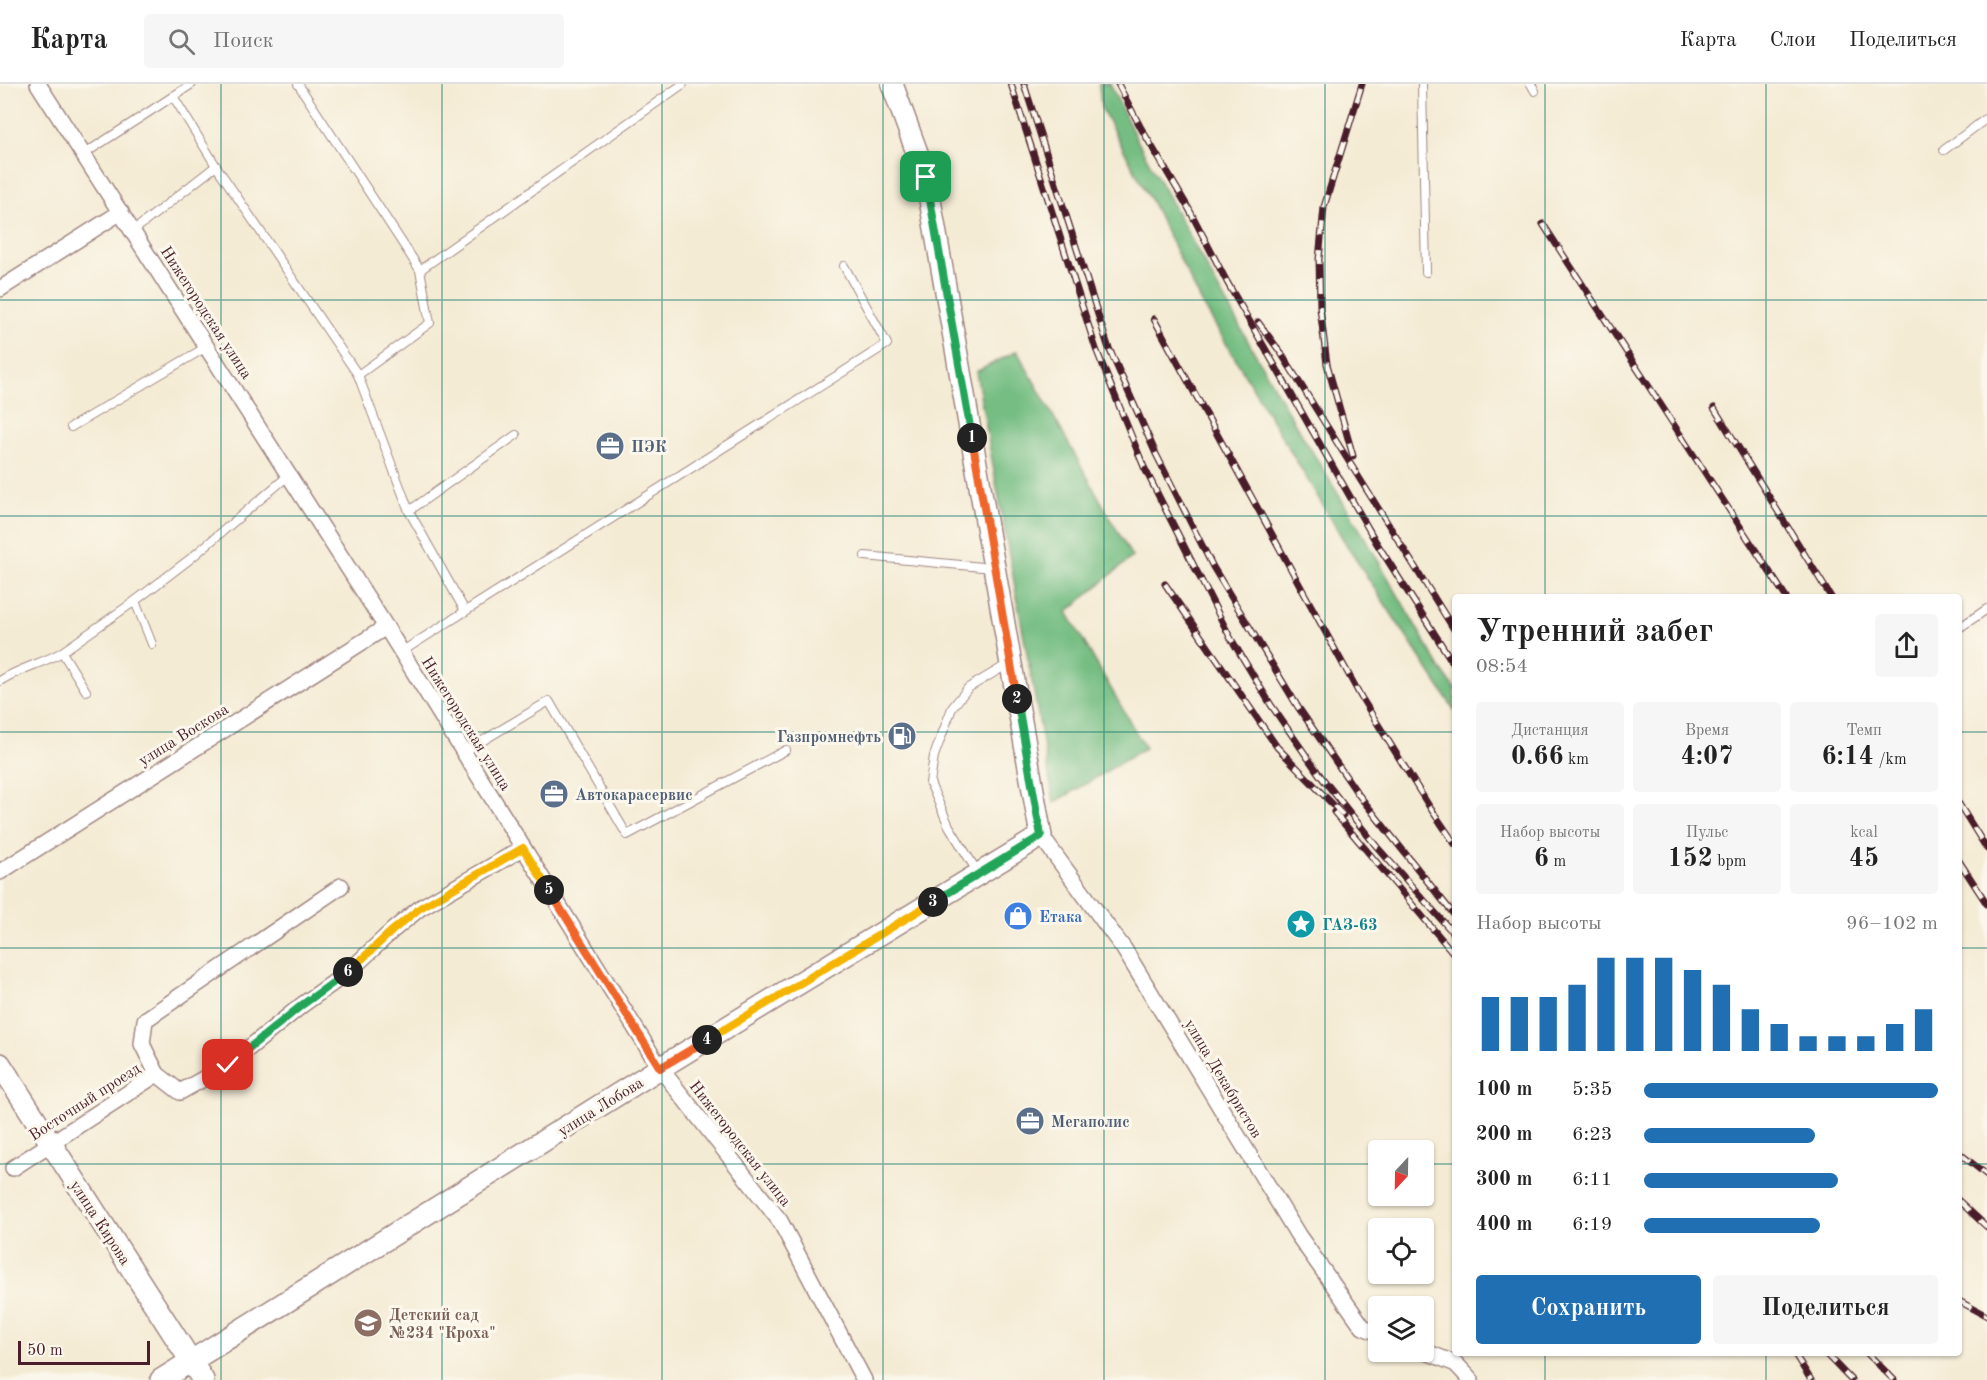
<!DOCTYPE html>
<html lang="ru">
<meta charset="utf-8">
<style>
:root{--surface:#fff;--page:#f6f6f6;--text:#222;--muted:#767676;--line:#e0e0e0;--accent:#1f6fb2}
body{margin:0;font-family:"Old Standard TT",serif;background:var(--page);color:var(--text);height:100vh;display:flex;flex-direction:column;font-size:22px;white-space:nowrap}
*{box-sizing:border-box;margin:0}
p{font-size:20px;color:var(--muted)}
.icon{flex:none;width:33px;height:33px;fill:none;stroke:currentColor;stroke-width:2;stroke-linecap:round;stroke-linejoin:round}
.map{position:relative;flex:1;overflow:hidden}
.panel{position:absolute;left:1452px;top:510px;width:510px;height:762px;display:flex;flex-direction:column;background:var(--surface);border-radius:6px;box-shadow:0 2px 4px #0004}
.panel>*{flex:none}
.needle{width:39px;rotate:202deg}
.buttons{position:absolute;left:1368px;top:1056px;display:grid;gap:12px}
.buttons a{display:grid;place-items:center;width:66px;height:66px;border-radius:6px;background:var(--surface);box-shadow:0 2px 4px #0004;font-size:30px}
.scale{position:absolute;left:18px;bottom:15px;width:132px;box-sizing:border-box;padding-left:6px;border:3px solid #4a1f2b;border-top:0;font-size:16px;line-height:21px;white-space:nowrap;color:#4a1f2b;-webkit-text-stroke:4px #fbf7ec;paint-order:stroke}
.pin{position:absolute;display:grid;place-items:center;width:51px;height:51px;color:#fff;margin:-26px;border-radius:12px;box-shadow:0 3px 9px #0006}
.km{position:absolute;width:30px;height:30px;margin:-15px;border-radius:50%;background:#222;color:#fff;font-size:16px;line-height:30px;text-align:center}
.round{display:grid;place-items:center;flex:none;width:63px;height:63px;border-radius:6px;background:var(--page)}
.head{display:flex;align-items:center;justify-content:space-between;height:102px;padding:0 24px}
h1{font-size:33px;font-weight:800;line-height:45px}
.stats{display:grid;grid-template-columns:repeat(3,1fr);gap:9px;height:102px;padding:6px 24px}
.stats div{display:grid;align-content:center;border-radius:6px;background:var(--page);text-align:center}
.stats b{font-size:26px;font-weight:800}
.stats small{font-size:16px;font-weight:400}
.stats p{font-size:16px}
.chart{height:168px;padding:12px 24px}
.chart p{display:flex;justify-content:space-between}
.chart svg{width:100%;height:108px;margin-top:6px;stroke:var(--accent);stroke-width:6}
.primary-button{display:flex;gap:12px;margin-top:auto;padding:12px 24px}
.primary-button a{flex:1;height:69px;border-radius:6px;background:var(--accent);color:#fff;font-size:24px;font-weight:800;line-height:69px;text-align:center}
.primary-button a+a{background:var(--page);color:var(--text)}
ul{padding:0 24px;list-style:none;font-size:20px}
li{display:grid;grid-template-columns:96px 72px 1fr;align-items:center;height:45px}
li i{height:15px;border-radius:8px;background:var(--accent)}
header{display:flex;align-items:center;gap:36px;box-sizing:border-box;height:84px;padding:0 30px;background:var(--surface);border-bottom:2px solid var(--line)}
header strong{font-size:28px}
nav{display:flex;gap:33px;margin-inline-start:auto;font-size:21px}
.search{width:420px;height:54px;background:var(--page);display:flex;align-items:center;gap:15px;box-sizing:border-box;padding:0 21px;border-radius:6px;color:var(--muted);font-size:22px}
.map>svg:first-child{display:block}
.forest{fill:#75bd82;stroke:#606e56;stroke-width:1.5}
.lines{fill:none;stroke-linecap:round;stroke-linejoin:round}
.lane-casing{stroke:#9f8580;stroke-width:10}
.street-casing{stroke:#9f8580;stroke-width:18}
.secondary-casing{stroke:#9f8580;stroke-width:24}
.lane{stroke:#fff;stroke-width:8}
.street{stroke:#fff;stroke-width:15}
.secondary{stroke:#fff;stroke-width:21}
.rail-casing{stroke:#4a1f2b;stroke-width:7}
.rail{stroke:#fbf7ec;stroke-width:4.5;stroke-dasharray:14;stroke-linecap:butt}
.split-1-casing{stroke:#fff;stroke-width:12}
.split-2-casing{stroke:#fff;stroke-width:12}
.split-3-casing{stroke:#fff;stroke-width:12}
.split-4-casing{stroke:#fff;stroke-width:12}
.split-5-casing{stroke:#fff;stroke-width:12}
.split-6-casing{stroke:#fff;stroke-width:12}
.split-7-casing{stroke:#fff;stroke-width:12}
.split-1{stroke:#22a559;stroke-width:8}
.split-2{stroke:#f0652b;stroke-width:8}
.split-3{stroke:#22a559;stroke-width:8}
.split-4{stroke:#f5b400;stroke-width:8}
.split-5{stroke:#f0652b;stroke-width:8}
.split-6{stroke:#f5b400;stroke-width:8}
.split-7{stroke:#22a559;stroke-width:8}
.grid{fill:none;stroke:#0f766e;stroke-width:1.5;stroke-opacity:0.55}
.labels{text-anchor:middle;stroke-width:6;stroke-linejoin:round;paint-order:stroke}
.street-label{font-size:16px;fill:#4a1f2b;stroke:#fbf7ec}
.service-label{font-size:16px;font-weight:bold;fill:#4e5e75;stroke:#fbf7ec;text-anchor:start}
.shop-label{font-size:16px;font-weight:bold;fill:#366cbe;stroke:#fbf7ec;text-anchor:start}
.culture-label{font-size:16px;font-weight:bold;fill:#0d838f;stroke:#fbf7ec;text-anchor:start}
.education-label{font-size:16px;font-weight:bold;fill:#785e54;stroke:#fbf7ec;text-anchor:start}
</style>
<header>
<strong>Карта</strong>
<div class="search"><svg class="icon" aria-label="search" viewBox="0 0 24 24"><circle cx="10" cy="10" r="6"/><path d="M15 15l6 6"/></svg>Поиск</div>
<nav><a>Карта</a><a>Слои</a><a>Поделиться</a></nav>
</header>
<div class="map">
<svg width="1987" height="1296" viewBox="0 0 1987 1296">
<rect width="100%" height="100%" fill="#fbf7ec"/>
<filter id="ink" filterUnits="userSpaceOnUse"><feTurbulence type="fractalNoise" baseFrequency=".0167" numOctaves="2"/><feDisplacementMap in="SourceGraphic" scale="12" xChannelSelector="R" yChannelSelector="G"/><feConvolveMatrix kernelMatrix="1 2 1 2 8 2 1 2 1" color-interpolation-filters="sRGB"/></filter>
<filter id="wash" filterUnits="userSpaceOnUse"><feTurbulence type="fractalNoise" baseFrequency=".008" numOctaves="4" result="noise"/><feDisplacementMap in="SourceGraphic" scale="24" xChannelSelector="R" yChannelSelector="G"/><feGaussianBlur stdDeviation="1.35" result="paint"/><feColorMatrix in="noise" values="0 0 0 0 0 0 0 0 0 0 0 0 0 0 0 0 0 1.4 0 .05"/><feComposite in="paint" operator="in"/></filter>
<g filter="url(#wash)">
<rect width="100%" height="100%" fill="#f4ebd4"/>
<g class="forest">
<polygon points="1099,0 1110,0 1136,54 1219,206 1291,333 1365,454 1440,584 1455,605 1455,627 1349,465 1202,219 1152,119 1101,23"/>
<polygon points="1017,267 1132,473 1067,528 1145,664 1054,719 976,288"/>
</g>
</g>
<g filter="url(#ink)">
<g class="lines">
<g class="lane-casing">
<g id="lane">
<polyline points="298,0 420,186 683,0"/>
<polyline points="1422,0 1426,188"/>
<polyline points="1531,0 1535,7"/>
<polyline points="173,12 216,82"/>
<polyline points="1944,66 1987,34"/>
<polyline points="84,70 192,0"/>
<polyline points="133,147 216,82 358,291 430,239 420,186"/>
<polyline points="358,291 409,427"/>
<polyline points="71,343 208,262"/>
<polyline points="865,472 993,484"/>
<polyline points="135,517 190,475 289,391"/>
<polyline points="465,527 409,427 516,351"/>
<polyline points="1959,544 1987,525"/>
<polyline points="62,568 135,517 152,560"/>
<polyline points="401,568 887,260 844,182"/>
<path d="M 0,597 C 19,584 42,580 62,568 L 86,607"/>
<polyline points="464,668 549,617 627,751 786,666"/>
<polyline points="978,789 949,742 930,699 934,672 952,624 968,604 1010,579"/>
</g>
</g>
<g class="street-casing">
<g id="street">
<polyline points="38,0 386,543 660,984 780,1137 864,1296"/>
<polyline points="0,205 121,128"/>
<polyline points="1041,752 1124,865 1298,1151 1363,1243 1378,1249"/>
<polyline points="0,788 386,543"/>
<polyline points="157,990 142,960 145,936 341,802"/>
<polyline points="13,1084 157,990 180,1008 228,981 302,921 347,889 393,846 420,824 523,764"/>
<polyline points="1424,1267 1456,1280 1471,1296"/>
</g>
</g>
<g class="secondary-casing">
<g id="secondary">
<polyline points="0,980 203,1296"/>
<polyline points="161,1296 660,984 1041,752 926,93 892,0"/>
</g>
</g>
<use href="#lane" class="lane"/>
<use href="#street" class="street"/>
<use href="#secondary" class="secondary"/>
<g class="rail-casing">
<g id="rail">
<polyline points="1011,0 1096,265 1144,383 1230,553 1271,621 1319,690 1377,763 1455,851"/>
<polyline points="1024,0 1108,262 1156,370 1213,483 1298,623 1358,710 1455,832"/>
<polyline points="1118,0 1141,44 1189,125 1227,198 1376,458 1455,582"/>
<polyline points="1543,140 1786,513"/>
<polyline points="1154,235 1361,613 1429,722 1455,760"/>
<polyline points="1258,238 1281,269 1455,547"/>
<polyline points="1714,324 1831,513"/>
<polyline points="1353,372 1327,280 1320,224 1319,175 1324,123 1362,0"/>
<polyline points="1165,500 1277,663 1343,731"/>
<polyline points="1959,720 1987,765"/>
<polyline points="1334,728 1455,871"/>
<polyline points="1959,777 1987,820"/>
<polyline points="1959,1069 1987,1091"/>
<polyline points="1959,1117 1987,1143"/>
<polyline points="1959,1217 1987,1232"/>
<polyline points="1794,1269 1811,1296"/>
<polyline points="1825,1269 1851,1296"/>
<polyline points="1867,1269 1894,1296"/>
</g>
</g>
<use href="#rail" class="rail"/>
</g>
</g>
<g class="lines" filter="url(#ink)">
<g class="split-1-casing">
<polyline id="split-1" points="926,93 972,354"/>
</g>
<g class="split-2-casing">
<polyline id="split-2" points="972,354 1017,615"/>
</g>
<g class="split-3-casing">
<polyline id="split-3" points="933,818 1041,752 1017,615"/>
</g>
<g class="split-4-casing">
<polyline id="split-4" points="707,956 933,818"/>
</g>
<g class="split-5-casing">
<polyline id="split-5" points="549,806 660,984 707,956"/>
</g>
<g class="split-6-casing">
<polyline id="split-6" points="348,888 393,846 420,824 523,764 549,806"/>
</g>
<g class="split-7-casing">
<polyline id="split-7" points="228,981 302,921 348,888"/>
</g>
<use href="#split-1" class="split-1"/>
<use href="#split-2" class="split-2"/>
<use href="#split-3" class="split-3"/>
<use href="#split-4" class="split-4"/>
<use href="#split-5" class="split-5"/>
<use href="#split-6" class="split-6"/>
<use href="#split-7" class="split-7"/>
</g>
<path class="grid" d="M 221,0 L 221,1296M 442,0 L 442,1296M 662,0 L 662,1296M 883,0 L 883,1296M 1104,0 L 1104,1296M 1325,0 L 1325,1296M 1545,0 L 1545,513M 1766,0 L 1766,513M 0,216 L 1987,216M 0,432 L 1987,432M 0,648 L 1455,648M 1959,648 L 1987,648M 0,864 L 1455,864M 1959,864 L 1987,864M 0,1080 L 1378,1080M 1424,1080 L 1455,1080M 1959,1080 L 1987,1080M 1545,1269 L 1545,1296M 1766,1269 L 1766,1296"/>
<defs>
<g id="office-disc" transform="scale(1.5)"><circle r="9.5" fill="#5c6f8a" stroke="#fbf7ec"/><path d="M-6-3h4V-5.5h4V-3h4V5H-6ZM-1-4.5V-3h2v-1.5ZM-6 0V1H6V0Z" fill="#fff"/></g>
<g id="fuel-disc" transform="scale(1.5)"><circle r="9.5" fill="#5c6f8a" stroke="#fbf7ec"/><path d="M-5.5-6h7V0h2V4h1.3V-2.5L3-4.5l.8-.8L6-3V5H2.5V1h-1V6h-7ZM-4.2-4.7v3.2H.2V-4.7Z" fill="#fff"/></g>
<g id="shop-disc" transform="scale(1.5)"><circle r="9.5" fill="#3f7fe0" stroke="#fbf7ec"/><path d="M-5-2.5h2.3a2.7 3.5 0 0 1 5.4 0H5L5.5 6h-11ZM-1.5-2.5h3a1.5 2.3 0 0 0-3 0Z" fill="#fff"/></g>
<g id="sight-disc" transform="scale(1.5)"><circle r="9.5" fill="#0f9aa8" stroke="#fbf7ec"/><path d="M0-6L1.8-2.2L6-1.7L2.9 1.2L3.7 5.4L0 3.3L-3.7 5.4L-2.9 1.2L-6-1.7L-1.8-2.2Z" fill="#fff"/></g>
<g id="school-disc" transform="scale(1.5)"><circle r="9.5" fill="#8d6e63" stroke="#fbf7ec"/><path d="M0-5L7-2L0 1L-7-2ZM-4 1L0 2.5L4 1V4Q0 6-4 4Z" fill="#fff"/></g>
</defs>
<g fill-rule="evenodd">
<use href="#office-disc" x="610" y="362"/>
<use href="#fuel-disc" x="902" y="652"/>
<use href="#office-disc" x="554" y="710"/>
<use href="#shop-disc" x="1018" y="832"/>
<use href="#sight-disc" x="1301" y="840"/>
<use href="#office-disc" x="1030" y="1037"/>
<use href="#school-disc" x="368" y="1239"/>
</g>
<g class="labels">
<g class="street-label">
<text transform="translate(207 228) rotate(57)" y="6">Нижегородская улица</text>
<text transform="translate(467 639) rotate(58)" y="6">Нижегородская улица</text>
<text transform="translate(183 650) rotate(-32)" y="6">улица Воскова</text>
<text transform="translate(1224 994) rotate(59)" y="6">улица Декабристов</text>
<text transform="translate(84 1017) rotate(-33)" y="6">Восточный проезд</text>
<text transform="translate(600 1022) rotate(-32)" y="6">улица Лобова</text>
<text transform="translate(741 1059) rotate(52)" y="6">Нижегородская улица</text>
<text transform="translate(101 1138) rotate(57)" y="6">улица Кирова</text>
</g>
<g class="service-label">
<text x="631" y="368">ПЭК</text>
<text x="881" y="658" text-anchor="end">Газпромнефть</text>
<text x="575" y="716">Автокарасервис</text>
<text x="1051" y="1043">Мегаполис</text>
</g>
<g class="shop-label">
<text x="1039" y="838">Етака</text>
</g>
<g class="culture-label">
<text x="1322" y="846">ГАЗ-63</text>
</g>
<g class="education-label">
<text x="389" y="1236">Детский сад<tspan x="389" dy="18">№234 "Кроха"</tspan></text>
</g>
</g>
</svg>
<div class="buttons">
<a><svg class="needle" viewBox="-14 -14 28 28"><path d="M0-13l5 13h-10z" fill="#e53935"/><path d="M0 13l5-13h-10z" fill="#767676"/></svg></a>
<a><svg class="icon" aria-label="locate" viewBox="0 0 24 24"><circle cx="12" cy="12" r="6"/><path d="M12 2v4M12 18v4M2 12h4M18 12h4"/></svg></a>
<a><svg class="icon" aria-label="layers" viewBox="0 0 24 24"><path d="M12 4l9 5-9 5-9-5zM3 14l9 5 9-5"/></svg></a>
</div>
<div class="scale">50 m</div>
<div class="pin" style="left:926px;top:93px;background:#1e9e55"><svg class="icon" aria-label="arrive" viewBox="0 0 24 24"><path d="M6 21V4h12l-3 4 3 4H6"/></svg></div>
<div class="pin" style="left:228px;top:981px;background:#d93025"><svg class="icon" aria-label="check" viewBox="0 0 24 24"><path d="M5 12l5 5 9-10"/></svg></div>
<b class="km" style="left:972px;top:354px">1</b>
<b class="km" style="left:1017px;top:615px">2</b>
<b class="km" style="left:933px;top:818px">3</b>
<b class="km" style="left:707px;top:956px">4</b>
<b class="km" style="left:549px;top:806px">5</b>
<b class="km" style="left:348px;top:888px">6</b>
<section class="panel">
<div class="head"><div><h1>Утренний забег</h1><p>08:54</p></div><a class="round"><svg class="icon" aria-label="share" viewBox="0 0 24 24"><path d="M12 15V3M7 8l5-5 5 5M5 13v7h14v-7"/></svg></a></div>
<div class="stats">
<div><p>Дистанция</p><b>0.66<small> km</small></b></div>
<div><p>Время</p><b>4:07</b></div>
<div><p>Темп</p><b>6:14<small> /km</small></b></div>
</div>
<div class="stats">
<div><p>Набор высоты</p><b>6<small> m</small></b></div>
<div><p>Пульс</p><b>152<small> bpm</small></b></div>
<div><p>kcal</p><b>45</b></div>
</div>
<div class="chart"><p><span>Набор высоты</span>96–102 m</p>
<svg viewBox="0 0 160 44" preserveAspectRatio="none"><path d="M5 44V22M15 44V22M25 44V22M35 44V17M45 44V6M55 44V6M65 44V6M75 44V11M85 44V17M95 44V27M105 44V33M115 44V38M125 44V38M135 44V38M145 44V33M155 44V27"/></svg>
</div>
<ul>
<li><b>100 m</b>5:35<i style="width:100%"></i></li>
<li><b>200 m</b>6:23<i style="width:58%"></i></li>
<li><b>300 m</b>6:11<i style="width:66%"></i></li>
<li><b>400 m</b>6:19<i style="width:60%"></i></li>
</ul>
<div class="primary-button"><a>Сохранить</a><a>Поделиться</a></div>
</section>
</div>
